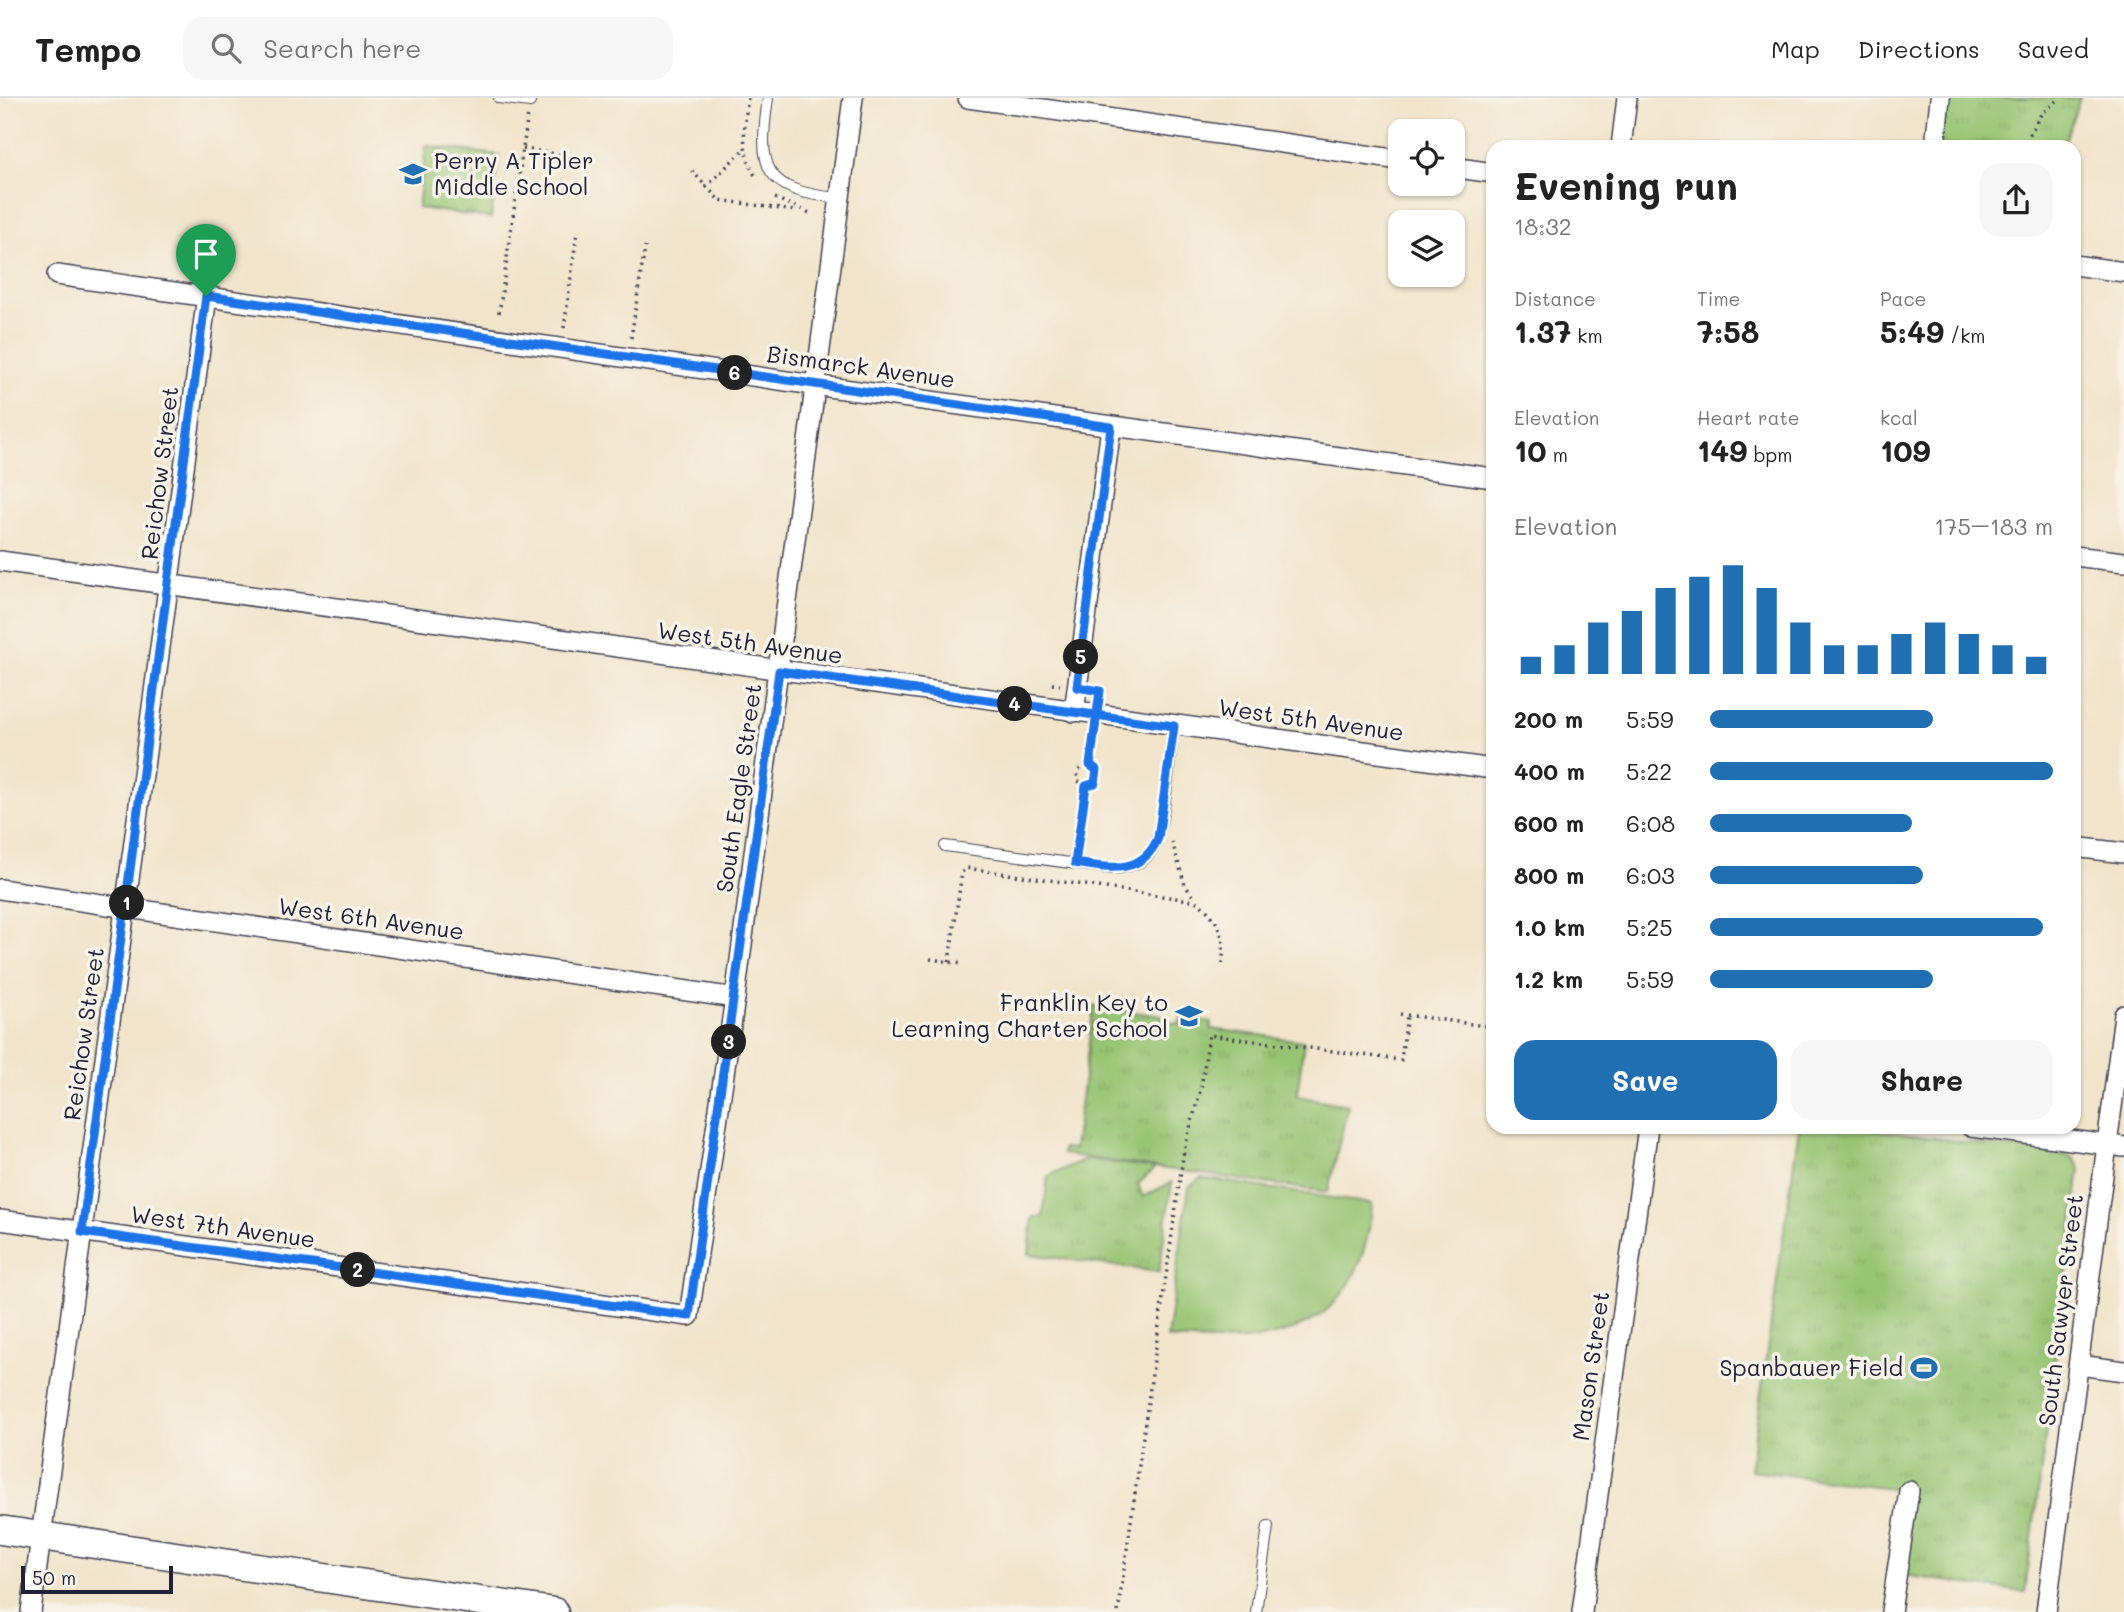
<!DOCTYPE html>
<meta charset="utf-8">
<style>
:root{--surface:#fff;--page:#f6f6f6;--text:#222;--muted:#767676;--line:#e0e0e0;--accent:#1f6fb2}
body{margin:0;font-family:Mali,sans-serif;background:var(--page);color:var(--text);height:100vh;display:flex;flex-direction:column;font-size:26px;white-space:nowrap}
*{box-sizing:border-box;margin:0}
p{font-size:23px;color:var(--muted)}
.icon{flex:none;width:38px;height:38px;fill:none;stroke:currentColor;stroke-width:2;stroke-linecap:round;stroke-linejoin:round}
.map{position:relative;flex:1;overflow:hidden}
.drawer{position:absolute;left:1486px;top:42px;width:595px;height:994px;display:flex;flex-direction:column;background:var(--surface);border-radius:21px;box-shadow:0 2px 5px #0004}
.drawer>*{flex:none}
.tools{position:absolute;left:1388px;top:21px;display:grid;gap:14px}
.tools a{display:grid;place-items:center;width:77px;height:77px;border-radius:14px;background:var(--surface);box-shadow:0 2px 5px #0004;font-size:35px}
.scale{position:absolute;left:21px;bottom:18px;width:152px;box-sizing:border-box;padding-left:7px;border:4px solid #22223b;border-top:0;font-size:19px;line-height:24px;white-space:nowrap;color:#22223b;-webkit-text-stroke:5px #f7f3e8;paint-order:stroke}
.pin{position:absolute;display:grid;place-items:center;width:60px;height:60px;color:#fff;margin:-72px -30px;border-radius:50% 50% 50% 0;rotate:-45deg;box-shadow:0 0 7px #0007}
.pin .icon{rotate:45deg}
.km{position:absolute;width:35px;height:35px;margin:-18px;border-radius:50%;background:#222;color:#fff;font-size:19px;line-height:35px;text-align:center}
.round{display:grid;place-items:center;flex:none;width:74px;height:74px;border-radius:21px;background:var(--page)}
.overview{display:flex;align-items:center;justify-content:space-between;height:119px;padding:0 28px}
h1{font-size:38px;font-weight:700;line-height:52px}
.metrics{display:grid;grid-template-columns:repeat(3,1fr);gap:10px;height:119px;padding:7px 28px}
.metrics div{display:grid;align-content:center}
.metrics b{font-size:30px;font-weight:700}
.metrics small{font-size:19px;font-weight:400}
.metrics p{font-size:19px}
.chart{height:196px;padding:14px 28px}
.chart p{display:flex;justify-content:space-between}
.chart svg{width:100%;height:126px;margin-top:7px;stroke:var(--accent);stroke-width:6}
.primary-button{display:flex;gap:14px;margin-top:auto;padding:14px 28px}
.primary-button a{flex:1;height:80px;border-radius:21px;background:var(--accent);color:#fff;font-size:28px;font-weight:700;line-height:80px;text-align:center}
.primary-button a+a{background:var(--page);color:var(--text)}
ul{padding:0 28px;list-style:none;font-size:23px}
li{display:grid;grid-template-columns:112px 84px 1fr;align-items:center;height:52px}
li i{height:18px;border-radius:9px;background:var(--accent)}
header{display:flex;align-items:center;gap:42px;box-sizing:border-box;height:98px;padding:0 35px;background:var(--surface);border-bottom:2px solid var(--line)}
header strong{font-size:33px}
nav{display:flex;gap:38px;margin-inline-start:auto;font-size:24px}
.search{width:490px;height:63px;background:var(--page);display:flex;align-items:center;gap:18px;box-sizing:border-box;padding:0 24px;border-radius:21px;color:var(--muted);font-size:26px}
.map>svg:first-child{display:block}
.grass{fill:#98c573;stroke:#5d7457;stroke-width:2}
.park{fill:url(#park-tufts);stroke:#5d7457;stroke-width:2}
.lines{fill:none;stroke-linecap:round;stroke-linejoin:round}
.lane-casing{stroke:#413f50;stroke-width:12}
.street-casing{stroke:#413f50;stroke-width:22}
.secondary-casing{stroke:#413f50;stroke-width:31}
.path{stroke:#413f50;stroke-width:3.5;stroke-dasharray:2 5;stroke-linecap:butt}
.lane{stroke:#fff;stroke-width:10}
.street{stroke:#fff;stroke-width:19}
.secondary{stroke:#fff;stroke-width:28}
.route-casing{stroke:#fff;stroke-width:14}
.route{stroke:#1a73e8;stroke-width:9}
.labels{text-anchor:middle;stroke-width:7;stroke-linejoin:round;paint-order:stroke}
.poi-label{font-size:23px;fill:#22223b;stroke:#f7f3e8;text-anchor:end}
.street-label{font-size:23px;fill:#22223b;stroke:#f7f3e8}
</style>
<header>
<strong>Tempo</strong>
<div class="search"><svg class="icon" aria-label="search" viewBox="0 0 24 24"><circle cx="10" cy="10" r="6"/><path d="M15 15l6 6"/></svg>Search here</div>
<nav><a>Map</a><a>Directions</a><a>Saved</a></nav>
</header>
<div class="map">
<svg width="2124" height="1514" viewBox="0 0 2124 1514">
<defs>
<pattern id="park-tufts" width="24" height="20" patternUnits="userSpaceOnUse" patternTransform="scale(1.75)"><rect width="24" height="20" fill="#98c573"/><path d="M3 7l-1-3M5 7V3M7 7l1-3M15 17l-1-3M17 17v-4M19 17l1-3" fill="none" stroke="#83a964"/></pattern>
</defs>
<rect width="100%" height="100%" fill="#f7f3e8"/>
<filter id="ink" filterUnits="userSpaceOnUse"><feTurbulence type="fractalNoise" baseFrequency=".0143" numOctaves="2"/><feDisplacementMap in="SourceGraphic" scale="14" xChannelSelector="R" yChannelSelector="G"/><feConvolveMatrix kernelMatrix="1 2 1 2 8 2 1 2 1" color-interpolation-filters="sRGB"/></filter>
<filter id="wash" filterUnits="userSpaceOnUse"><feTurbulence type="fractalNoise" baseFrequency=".00686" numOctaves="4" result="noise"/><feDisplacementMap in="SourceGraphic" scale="28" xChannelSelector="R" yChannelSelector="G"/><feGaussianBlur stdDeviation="1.57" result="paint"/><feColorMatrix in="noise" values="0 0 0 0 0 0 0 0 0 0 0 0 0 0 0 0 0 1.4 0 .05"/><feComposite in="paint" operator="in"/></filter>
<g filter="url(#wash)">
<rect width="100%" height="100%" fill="#f1e4ca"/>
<path class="grass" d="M 1201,1080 L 1372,1106 C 1362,1233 1277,1252 1167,1240 L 1189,1089 Z"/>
<g class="park">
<polygon points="1940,0 2080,0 2063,49 1935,49"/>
<polygon points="426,48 499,57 491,120 418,110"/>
<polygon points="1094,908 1162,918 1162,923 1179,926 1181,920 1211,924 1211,931 1304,943 1297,998 1348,1007 1328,1094 1062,1056 1063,1050 1074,1051"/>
<polygon points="1799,1029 1850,1029 2065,1057 2074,1060 2080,1071 2025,1494 1887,1475 1899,1391 1750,1372"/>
<polygon points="1086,1061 1155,1070 1138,1086 1143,1099 1172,1084 1159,1174 1029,1156 1033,1119 1043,1119 1048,1078"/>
</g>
</g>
<g filter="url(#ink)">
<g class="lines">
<g class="lane-casing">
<g id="lane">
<polyline points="499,0 530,4"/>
<path d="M 768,0 C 758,70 762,93 839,100"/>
<path d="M 945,748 L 1114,771 C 1129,769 1144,766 1152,752 C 1165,733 1170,655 1174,628"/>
<polyline points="1256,1514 1268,1428"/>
</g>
</g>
<g class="street-casing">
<g id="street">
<polyline points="968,0 1400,62"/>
<polyline points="1621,49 1627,0"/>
<polyline points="1935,49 1940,0"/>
<polyline points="1452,69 1493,75"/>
<polyline points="2074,167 2124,174"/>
<polyline points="57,177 814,287 1493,380"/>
<polyline points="2074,458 2124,464"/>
<polyline points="0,463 1493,671"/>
<polyline points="1074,614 1111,329"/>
<polyline points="2074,749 2124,755"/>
<polyline points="0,791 735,900"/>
<polyline points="1971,1029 2124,1049"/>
<polyline points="0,1122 689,1218 735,900 853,0"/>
<polyline points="2079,1267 2124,1273"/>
<polyline points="31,1514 207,198"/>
<polyline points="1582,1514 1648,1029"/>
<polyline points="1891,1514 1909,1393"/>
<polyline points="2046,1514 2124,917"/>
</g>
</g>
<g class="secondary-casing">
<polyline id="secondary" points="0,1432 554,1514"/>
</g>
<g class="path">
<path d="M 748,0 C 744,27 740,55 756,79"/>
<polyline points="2023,49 2041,16 2057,3"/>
<polyline points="523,51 577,59"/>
<polyline points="692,73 719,102 795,113"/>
<polyline points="706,89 745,50"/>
<polyline points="775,100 812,116"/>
<polyline points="499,215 528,16"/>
<polyline points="564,230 577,135"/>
<polyline points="631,240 645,149"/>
<polyline points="1052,586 1060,587"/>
<polyline points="1086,688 1078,683 1077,675 1082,668 1090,667"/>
<polyline points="1172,744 1185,787 1195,801"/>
<polyline points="1077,753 1086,688 1095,685 1097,672 1090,667 1094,633"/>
<polyline points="930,861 963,866"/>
<path d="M 949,864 L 962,774 L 966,770 L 1196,803 C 1221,822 1226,840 1222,870"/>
<polyline points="1400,916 1493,929"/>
<polyline points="1118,1514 1184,1052 1201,990 1209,937 1401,962 1407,917"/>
</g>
<use href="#lane" class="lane"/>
<use href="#street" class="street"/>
<use href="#secondary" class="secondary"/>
</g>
</g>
<g class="lines" filter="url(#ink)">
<g class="route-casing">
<path id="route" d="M 206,198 L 82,1134 L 689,1218 L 779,573 C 911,591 1043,609 1174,628 L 1158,740 C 1142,778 1108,770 1075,765 L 1086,688 L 1095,685 L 1097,672 L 1090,667 L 1100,593 L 1077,589 L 1111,329 L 206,198"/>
</g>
<use href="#route" class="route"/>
</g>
<defs>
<g id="school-bare" transform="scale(2.1)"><path d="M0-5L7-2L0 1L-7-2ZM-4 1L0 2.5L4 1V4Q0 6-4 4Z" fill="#1f6fb2" stroke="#f7f3e8" stroke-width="2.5" paint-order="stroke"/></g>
<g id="stadium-bare" transform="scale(2.1)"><path d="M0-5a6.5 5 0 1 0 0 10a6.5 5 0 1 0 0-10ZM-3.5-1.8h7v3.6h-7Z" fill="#1f6fb2" stroke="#f7f3e8" stroke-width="2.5" paint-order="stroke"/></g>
</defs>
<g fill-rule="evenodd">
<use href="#school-bare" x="413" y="76"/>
<use href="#school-bare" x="1189" y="918"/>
<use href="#stadium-bare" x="1924" y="1270"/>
</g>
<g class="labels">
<g class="poi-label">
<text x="434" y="71" text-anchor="start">Perry A Tipler<tspan x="434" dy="26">Middle School</tspan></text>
<text x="1168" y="913">Franklin Key to<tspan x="1168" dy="26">Learning Charter School</tspan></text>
<text x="1903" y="1278">Spanbauer Field</text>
</g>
<g class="street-label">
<text transform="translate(861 269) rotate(8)" y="8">Bismarck Avenue</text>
<text transform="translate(160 375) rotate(-83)" y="8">Reichow Street</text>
<text transform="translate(750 545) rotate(8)" y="8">West 5th Avenue</text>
<text transform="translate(1311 622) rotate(8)" y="8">West 5th Avenue</text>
<text transform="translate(739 690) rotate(-82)" y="8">South Eagle Street</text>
<text transform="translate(371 821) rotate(8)" y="8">West 6th Avenue</text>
<text transform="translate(84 936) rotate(-82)" y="8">Reichow Street</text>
<text transform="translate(223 1129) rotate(8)" y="8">West 7th Avenue</text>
<text transform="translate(2061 1212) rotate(-83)" y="8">South Sawyer Street</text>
<text transform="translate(1591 1268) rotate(-82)" y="8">Mason Street</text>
</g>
</g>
</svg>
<div class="tools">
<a><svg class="icon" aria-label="locate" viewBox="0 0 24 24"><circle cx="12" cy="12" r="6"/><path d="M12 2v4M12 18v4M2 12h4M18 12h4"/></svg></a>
<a><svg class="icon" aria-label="layers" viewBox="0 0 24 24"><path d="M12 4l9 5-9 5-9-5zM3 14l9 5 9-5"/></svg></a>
</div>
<div class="scale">50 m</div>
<div class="pin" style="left:206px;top:198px;background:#1e9e55"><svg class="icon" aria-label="arrive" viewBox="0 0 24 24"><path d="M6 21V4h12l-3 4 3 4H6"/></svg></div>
<b class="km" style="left:127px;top:805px">1</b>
<b class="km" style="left:358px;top:1172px">2</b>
<b class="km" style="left:729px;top:944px">3</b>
<b class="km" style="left:1015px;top:606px">4</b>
<b class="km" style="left:1081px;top:559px">5</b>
<b class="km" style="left:735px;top:275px">6</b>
<section class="drawer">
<div class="overview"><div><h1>Evening run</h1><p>18:32</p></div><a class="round"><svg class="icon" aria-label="share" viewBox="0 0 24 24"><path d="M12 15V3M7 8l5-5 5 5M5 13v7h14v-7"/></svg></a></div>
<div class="metrics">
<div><p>Distance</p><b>1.37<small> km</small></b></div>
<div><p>Time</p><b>7:58</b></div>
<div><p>Pace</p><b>5:49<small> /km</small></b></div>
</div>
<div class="metrics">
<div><p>Elevation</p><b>10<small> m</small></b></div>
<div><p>Heart rate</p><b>149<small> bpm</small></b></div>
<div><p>kcal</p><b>109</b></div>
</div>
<div class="chart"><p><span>Elevation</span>175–183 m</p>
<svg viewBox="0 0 160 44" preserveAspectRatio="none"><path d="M5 44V38M15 44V34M25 44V26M35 44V22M45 44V14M55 44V10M65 44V6M75 44V14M85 44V26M95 44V34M105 44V34M115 44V30M125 44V26M135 44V30M145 44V34M155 44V38"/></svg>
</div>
<ul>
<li><b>200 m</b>5:59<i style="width:65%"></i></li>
<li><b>400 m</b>5:22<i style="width:100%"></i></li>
<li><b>600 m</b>6:08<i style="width:59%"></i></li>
<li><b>800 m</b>6:03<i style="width:62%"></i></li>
<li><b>1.0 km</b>5:25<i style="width:97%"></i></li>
<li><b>1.2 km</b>5:59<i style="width:65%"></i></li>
</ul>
<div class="primary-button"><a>Save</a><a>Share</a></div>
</section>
</div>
